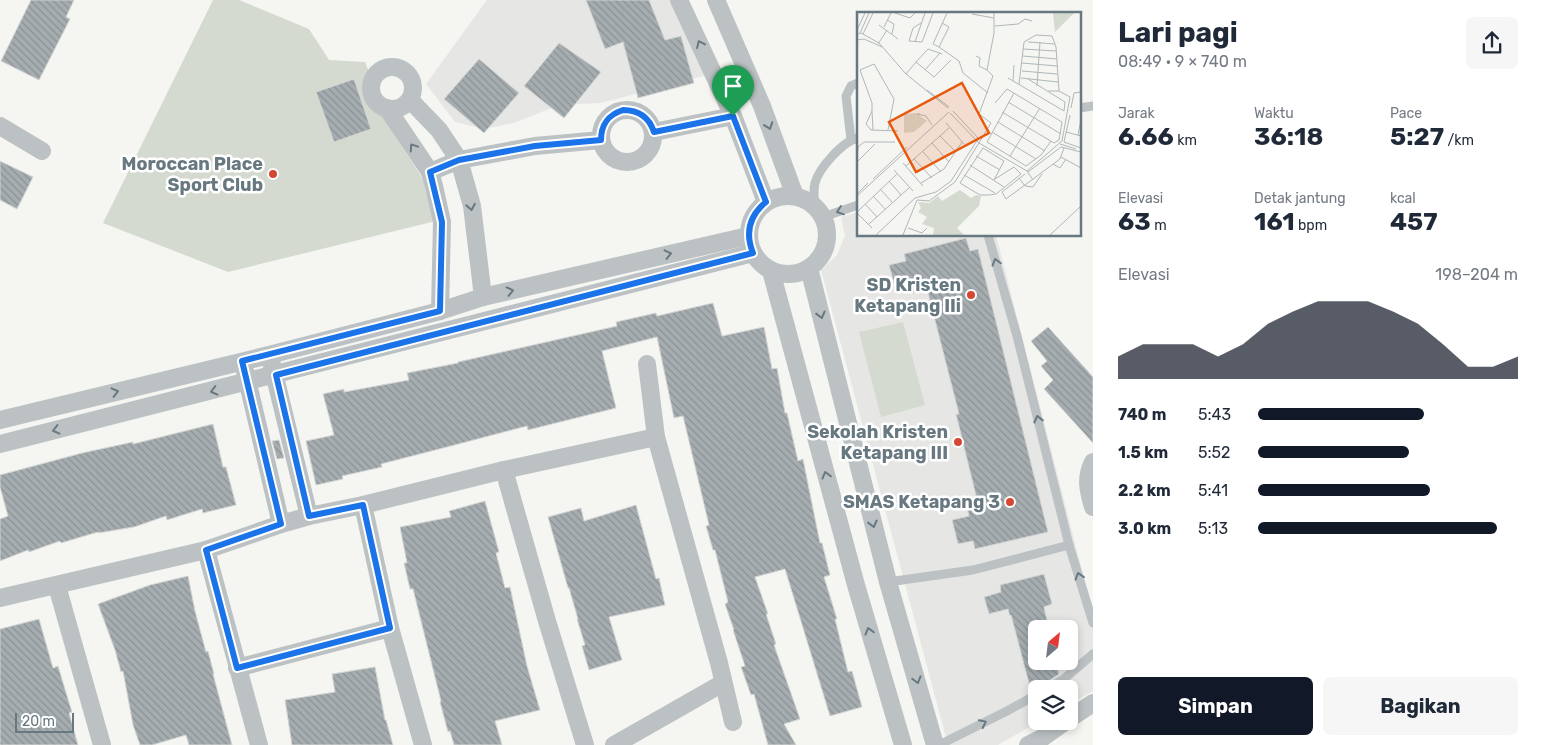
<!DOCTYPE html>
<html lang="id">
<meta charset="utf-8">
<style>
:root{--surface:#fff;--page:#f6f6f7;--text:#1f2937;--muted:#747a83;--accent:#111827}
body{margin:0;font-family:Rubik,sans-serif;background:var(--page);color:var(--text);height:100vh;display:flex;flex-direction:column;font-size:19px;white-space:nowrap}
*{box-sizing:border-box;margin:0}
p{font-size:16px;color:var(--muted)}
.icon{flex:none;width:28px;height:28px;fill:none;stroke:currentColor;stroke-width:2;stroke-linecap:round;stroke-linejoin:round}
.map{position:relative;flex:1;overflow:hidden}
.panel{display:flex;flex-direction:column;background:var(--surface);width:450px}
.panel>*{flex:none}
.needle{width:32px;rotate:28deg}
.buttons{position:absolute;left:1028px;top:620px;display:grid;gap:10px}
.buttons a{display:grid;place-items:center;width:50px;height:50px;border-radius:8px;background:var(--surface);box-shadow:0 2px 8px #0003;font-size:25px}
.scale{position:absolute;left:15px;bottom:12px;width:59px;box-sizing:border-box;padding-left:5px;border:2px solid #677880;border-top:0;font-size:14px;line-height:18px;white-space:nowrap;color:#677880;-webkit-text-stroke:4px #fff;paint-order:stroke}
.pin{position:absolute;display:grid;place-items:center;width:42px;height:42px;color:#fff;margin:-51px -21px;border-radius:50% 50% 50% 0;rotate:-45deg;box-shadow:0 0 5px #0007}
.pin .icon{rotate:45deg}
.round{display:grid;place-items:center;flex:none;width:52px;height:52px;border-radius:8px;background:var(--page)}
.head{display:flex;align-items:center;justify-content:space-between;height:85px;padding:0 25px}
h1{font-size:28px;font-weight:700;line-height:38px}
.stats{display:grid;grid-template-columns:repeat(3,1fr);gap:8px;height:85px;padding:5px 25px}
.stats div{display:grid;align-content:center}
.stats b{font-size:25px;font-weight:700}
.stats small{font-size:14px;font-weight:400}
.stats p{font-size:14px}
.chart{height:140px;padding:10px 25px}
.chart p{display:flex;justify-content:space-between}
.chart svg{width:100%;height:90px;margin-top:5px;fill:var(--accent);opacity:.7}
.primary-button{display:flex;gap:10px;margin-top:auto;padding:10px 25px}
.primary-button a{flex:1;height:58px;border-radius:8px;background:var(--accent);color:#fff;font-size:20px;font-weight:700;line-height:58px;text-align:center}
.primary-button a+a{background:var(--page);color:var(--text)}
ul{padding:0 25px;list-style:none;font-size:16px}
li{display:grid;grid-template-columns:80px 60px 1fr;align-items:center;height:38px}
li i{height:12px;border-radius:6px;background:var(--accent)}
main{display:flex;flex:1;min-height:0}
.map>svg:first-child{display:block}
.built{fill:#e6e6e5;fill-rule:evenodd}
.garden{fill:#d5dad1}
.building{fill:url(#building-back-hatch);stroke:#d6d6d4}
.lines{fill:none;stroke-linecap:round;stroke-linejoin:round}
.lane{stroke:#bcc1c3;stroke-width:9}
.street{stroke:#bcc1c3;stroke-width:18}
.oneway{stroke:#677880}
.route-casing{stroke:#fff;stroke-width:10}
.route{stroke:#1a73e8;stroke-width:6}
.poi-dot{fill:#d44733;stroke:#fff;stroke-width:2}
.labels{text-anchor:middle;stroke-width:5;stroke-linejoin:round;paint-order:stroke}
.poi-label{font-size:18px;font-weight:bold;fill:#677880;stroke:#fff;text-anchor:end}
.inset-road{fill:none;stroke:#afb8ba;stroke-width:1}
.view{fill:#e8590c;fill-opacity:0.15;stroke:#e8590c;stroke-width:2.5}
.inset-edge{fill:none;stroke:#677880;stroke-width:2.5}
</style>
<main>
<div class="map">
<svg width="1093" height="745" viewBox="0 0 1093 745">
<defs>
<pattern id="building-back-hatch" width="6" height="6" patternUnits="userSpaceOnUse" patternTransform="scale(1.25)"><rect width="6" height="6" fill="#a5adb0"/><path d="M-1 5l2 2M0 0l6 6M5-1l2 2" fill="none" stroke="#8a9294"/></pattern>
</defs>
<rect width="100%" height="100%" fill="#f5f5f2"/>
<g class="built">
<polygon points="487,0 683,0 715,73 601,103 559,105 514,123 484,129 455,122 426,84"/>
<path d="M 858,212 L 858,235 L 996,235 L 1093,613 L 1093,691 L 1069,705 L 1069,689 L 1036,689 L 1036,721 L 1040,721 L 998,745 L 948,745 L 821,270 L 837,255 L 845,236 L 841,217 ZM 1036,629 L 1069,629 L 1069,661 L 1036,661 Z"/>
</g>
<g class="garden">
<polygon points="213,0 239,0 309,29 329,60 365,62 392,131 448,218 228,272 103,223"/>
<polygon points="903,322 925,405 881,417 859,332"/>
</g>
<g class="building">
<polygon points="31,0 74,0 66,17 70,19 39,80 1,61"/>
<polygon points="586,0 649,0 665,40 681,36 694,83 638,98 623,42 605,49"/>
<polygon points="559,43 601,72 564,118 524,86"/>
<polygon points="479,59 519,93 484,133 444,99"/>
<polygon points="354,79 371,129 334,142 316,92"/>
<polygon points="0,161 33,177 17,209 0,200"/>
<polygon points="966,238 970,251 978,249 1048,532 975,549 973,541 958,544 952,520 969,516 967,507 978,504 956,414 959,414 927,289 912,293 910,287 896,290 889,265 906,261 904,254"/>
<polygon points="713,303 722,336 764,327 772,369 777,368 785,413 787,413 798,461 803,459 820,543 822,543 830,575 824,577 837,619 835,619 848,672 852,671 862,707 830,716 785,569 755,577 768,614 766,614 776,644 774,645 800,719 784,724 796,745 768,745 754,694 751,695 741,667 745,666 733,630 734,630 725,604 728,602 715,550 713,550 706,526 709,525 683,416 674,418 657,337 602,351 616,408 528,430 527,426 447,447 381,464 382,467 342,476 343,479 316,485 306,441 334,435 323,394 344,389 344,392 409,380 407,373 458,363 458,362 617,326 616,322 656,313 657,316"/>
<polygon points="1048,327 1093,377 1093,443 1044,389 1053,380 1041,366 1047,361 1031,341"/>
<polygon points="213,424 223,467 226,467 236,505 203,513 202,509 167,520 166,516 134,527 98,533 98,532 61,543 60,541 29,552 28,550 0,561 0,519 8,516 0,487 0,475 82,453 133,442 133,444"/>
<polygon points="279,440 284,458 277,459 272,441"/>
<polygon points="485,501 499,552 496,553 505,588 510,587 527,666 540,710 495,721 502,745 454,745 450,731 448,732 440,702 441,701 413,589 410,589 404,563 407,563 400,527 451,517 449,511"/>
<polygon points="636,505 656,579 659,578 665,605 609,617 622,660 589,670 582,646 585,645 577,619 578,619 569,588 568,588 548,517 581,508 584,521"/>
<polygon points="1044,574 1052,604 1044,607 1049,629 1036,629 1036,661 1056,661 1059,674 1044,684 1036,685 1036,689 1031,691 1011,615 1010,616 1008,609 989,614 984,597 1001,592 1000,585"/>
<polygon points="188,576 195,611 206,652 208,651 214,674 213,674 232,745 189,745 186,735 152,745 140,745 133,725 123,671 121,672 115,650 98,604 150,585"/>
<polygon points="39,619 53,668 58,666 64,686 72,712 69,713 78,745 0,745 0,629"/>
<polygon points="375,667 385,720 386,720 393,745 292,745 285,700 335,692 332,674"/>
</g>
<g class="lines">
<g class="lane">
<polyline points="1079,108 1093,106"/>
<polyline points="851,140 846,96 851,86 858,83"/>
<path d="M 815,207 C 814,199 813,191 815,183 C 819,168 843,141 858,138"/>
<polyline points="823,217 858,205"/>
<polyline points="988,235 1017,336 1069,545 1093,623"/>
<polyline points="888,582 973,570 1069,545"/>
<polyline points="1047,689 1065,678 1093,654"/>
<polyline points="939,745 1007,711 1036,695"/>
</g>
<g class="street">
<polyline points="679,0 733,116 766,202"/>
<polyline points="716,0 762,106 795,196"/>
<circle cx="392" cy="88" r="21"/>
<polyline points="410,100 439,130 459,160 472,206 483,297"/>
<polyline points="387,108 430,172 434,186 442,222 440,311"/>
<circle cx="627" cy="136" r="26"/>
<polyline points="0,126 42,151"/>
<polyline points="654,132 733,116"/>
<polyline points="430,172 459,160 535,146 601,140"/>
<circle cx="788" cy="235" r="39"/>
<polyline points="809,268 888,582 935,745"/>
<polyline points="771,271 856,585 903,745"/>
<polyline points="647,364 656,437 719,663 733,722"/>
<polyline points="272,365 309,516"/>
<polyline points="245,371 281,524"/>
<polyline points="0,420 269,355 440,311 483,297 748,236"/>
<polyline points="0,444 753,253"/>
<path d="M 1093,462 C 1085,478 1088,490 1093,507"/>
<polyline points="504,470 547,621 585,745"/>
<polyline points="363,505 390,628 423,745"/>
<polyline points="206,550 259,745"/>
<polyline points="57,586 102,745"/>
<polyline points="0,598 206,550 281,524 309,516 363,505 504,470 656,437"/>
<polyline points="237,668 390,628"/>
<polyline points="1069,719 1093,703"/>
<polyline points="614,745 723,683"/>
<polyline points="1028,745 1042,738 1066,721"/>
</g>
</g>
<defs><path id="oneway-chevron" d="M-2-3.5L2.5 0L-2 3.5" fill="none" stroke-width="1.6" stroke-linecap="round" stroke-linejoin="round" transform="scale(1.25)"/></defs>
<g class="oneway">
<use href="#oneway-chevron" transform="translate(700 44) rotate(-115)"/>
<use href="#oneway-chevron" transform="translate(769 126) rotate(70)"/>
<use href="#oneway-chevron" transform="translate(413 147) rotate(-124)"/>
<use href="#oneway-chevron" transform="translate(471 207) rotate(80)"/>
<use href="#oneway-chevron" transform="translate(840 211) rotate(161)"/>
<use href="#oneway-chevron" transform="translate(668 254) rotate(-13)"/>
<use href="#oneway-chevron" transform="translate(996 262) rotate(-106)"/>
<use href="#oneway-chevron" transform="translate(510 291) rotate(-13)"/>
<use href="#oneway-chevron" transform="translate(821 315) rotate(76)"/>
<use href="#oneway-chevron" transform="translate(214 391) rotate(166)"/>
<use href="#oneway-chevron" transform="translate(115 392) rotate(-14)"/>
<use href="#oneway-chevron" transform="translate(1038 419) rotate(-104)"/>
<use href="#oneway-chevron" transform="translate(56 430) rotate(166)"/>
<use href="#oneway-chevron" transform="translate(826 475) rotate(-105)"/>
<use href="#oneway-chevron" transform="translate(873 524) rotate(76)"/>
<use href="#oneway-chevron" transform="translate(1079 576) rotate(-107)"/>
<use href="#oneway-chevron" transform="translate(869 631) rotate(-106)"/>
<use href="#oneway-chevron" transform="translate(917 680) rotate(74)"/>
<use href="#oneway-chevron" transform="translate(983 723) rotate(-26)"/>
</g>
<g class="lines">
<g class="route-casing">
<path id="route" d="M 623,110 C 639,110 649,117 654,132 L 733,116 L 766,202 C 749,216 745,233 753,253 L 276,375 L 309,516 L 363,505 L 390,628 L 237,668 L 206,550 L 281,524 L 242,361 L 440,311 L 442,222 L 430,172 L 459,160 L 535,146 L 601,140 C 601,124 608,115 623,110 Z"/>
</g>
<use href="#route" class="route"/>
</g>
<g class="poi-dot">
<circle cx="273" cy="174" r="5"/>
<circle cx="971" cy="295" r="5"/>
<circle cx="958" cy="442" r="5"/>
<circle cx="1010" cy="502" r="5"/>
</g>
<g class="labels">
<g class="poi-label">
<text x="263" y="170">Moroccan Place<tspan x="263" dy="21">Sport Club</tspan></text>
<text x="961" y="291">SD Kristen<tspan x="961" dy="21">Ketapang IIi</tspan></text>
<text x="948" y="438">Sekolah Kristen<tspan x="948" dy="21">Ketapang III</tspan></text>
<text x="1000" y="508">SMAS Ketapang 3</text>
</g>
</g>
<g transform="translate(857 12)">
<rect width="224" height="224" fill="#f5f5f2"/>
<path d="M 196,1 L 217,1 L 198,20 ZM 103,178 L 114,186 L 119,183 L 124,184 L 122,194 L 100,216 L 107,223 L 76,223 L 77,216 L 65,212 L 70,205 L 61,200 L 64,196 L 61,190 L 72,191 L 81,184 L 85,189 Z" fill="#d5dad1"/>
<path d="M 59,101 L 70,109 L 57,120 L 47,121 L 47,102 Z" fill="#d5dad1"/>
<path class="inset-road" d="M 38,1 L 53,6 L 58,1M 115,2 L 137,6M 30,8 L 37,12 L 35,22M 64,11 L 56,16 L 52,29 L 65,30 L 76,1M 85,11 L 92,15 L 82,35 L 76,32 L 90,1M 22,13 L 41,27M 138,14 L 161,12 L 168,7 L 175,9M 27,15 L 34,1M 0,18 L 8,1M 3,21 L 12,1M 0,22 L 4,21 L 22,31 L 49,62 L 91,96M 6,22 L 16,1M 0,28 L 7,27 L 25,35M 58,30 L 68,1M 171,30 L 198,32M 21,32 L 30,18M 82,35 L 102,49 L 106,61 L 131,81M 166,37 L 199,39M 119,44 L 123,46 L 122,54 L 130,58M 166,44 L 200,47M 59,50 L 71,37 L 85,42M 165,51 L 200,54M 68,58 L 83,41M 165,59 L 200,62M 49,62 L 59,50 L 77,65 L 94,48M 151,66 L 207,99 L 208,90 L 171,67M 164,66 L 201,70M 156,69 L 157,53M 162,72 L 167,30 L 179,23 L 195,24 L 199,35 L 202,79M 180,74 L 183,30M 70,78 L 92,95M 157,81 L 130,130 L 169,154 L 184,143 L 194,129M 151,90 L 204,122M 138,91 L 150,77 L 205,110 L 202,128 L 197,131 L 145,100M 214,96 L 217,81 L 224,80M 15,99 L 16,118M 96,99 L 122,127M 93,101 L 122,131 L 170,159 L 176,168M 63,102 L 60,102 L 69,104 L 75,113M 213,103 L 207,130 L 224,136M 141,110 L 188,139M 89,111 L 107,132M 9,112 L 15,99 L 15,91 L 3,58 L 17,52 L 37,87 L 31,118M 9,112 L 14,118 L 41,119M 135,120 L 179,147M 209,120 L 224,124M 221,123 L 224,108M 83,124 L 99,140M 75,131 L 92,150M 203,132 L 219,137M 66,140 L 84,160M 119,144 L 143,158M 153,144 L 183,96M 204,145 L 224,156M 57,147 L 75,166M 0,148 L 1,135 L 7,130 L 38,130M 0,150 L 18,132M 46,151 L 66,174M 196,152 L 203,156 L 209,147M 113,153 L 147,175M 49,154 L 92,116M 37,158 L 56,179M 170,159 L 205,129 L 213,85 L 202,79 L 191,79M 171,160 L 204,135 L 224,140M 168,162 L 145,180 L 149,187 L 203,147 L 207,136M 107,163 L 138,181M 162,166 L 168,174 L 176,175 L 185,162M 16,167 L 50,135M 137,168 L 147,149 L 126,136 L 103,171 L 123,183 L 132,183 L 139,182 L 164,162 L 157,155 L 138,167M 32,169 L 44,183M 64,171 L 87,157 L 105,130M 23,177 L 35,190M 0,182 L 11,171M 0,184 L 92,100M 16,184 L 28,197M 8,192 L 20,205M 0,200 L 40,162M 0,201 L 15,216M 12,212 L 53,175M 51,216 L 65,221 L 70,216M 19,223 L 58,186 L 79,180 L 94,169 L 121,127M 46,223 L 60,188 L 72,189 L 98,170 L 134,111 L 122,102 L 136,64 L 130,58 L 137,21 L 137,1M 193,223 L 224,194"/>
<path class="view" d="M 105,71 L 132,121 L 59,160 L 32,110 Z"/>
<rect width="224" height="224" class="inset-edge"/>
</g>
</svg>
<div class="buttons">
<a><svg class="needle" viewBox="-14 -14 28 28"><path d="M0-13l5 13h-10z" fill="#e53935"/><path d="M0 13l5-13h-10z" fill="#747a83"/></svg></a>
<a><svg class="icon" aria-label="layers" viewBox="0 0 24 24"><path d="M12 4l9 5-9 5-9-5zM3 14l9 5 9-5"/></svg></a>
</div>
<div class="scale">20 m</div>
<div class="pin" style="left:733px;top:116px;background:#1e9e55"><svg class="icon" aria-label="arrive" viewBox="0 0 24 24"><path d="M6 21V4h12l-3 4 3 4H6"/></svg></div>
</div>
<section class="panel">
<div class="head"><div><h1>Lari pagi</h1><p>08:49 · 9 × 740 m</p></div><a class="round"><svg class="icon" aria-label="share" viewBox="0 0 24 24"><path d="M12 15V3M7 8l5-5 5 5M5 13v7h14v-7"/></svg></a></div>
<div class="stats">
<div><p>Jarak</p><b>6.66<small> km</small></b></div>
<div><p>Waktu</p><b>36:18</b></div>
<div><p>Pace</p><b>5:27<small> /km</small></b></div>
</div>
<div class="stats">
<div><p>Elevasi</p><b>63<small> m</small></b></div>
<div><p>Detak jantung</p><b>161<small> bpm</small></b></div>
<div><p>kcal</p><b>457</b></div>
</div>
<div class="chart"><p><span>Elevasi</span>198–204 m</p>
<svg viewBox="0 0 160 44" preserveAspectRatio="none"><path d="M0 44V33L10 27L20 27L30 27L40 33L50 27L60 17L70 11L80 6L90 6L100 6L110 11L120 17L130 27L140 38L150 38L160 33V44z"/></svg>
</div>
<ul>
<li><b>740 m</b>5:43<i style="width:64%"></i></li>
<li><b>1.5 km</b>5:52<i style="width:58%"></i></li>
<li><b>2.2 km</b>5:41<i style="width:66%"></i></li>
<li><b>3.0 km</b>5:13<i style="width:92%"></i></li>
</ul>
<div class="primary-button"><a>Simpan</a><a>Bagikan</a></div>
</section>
</main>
